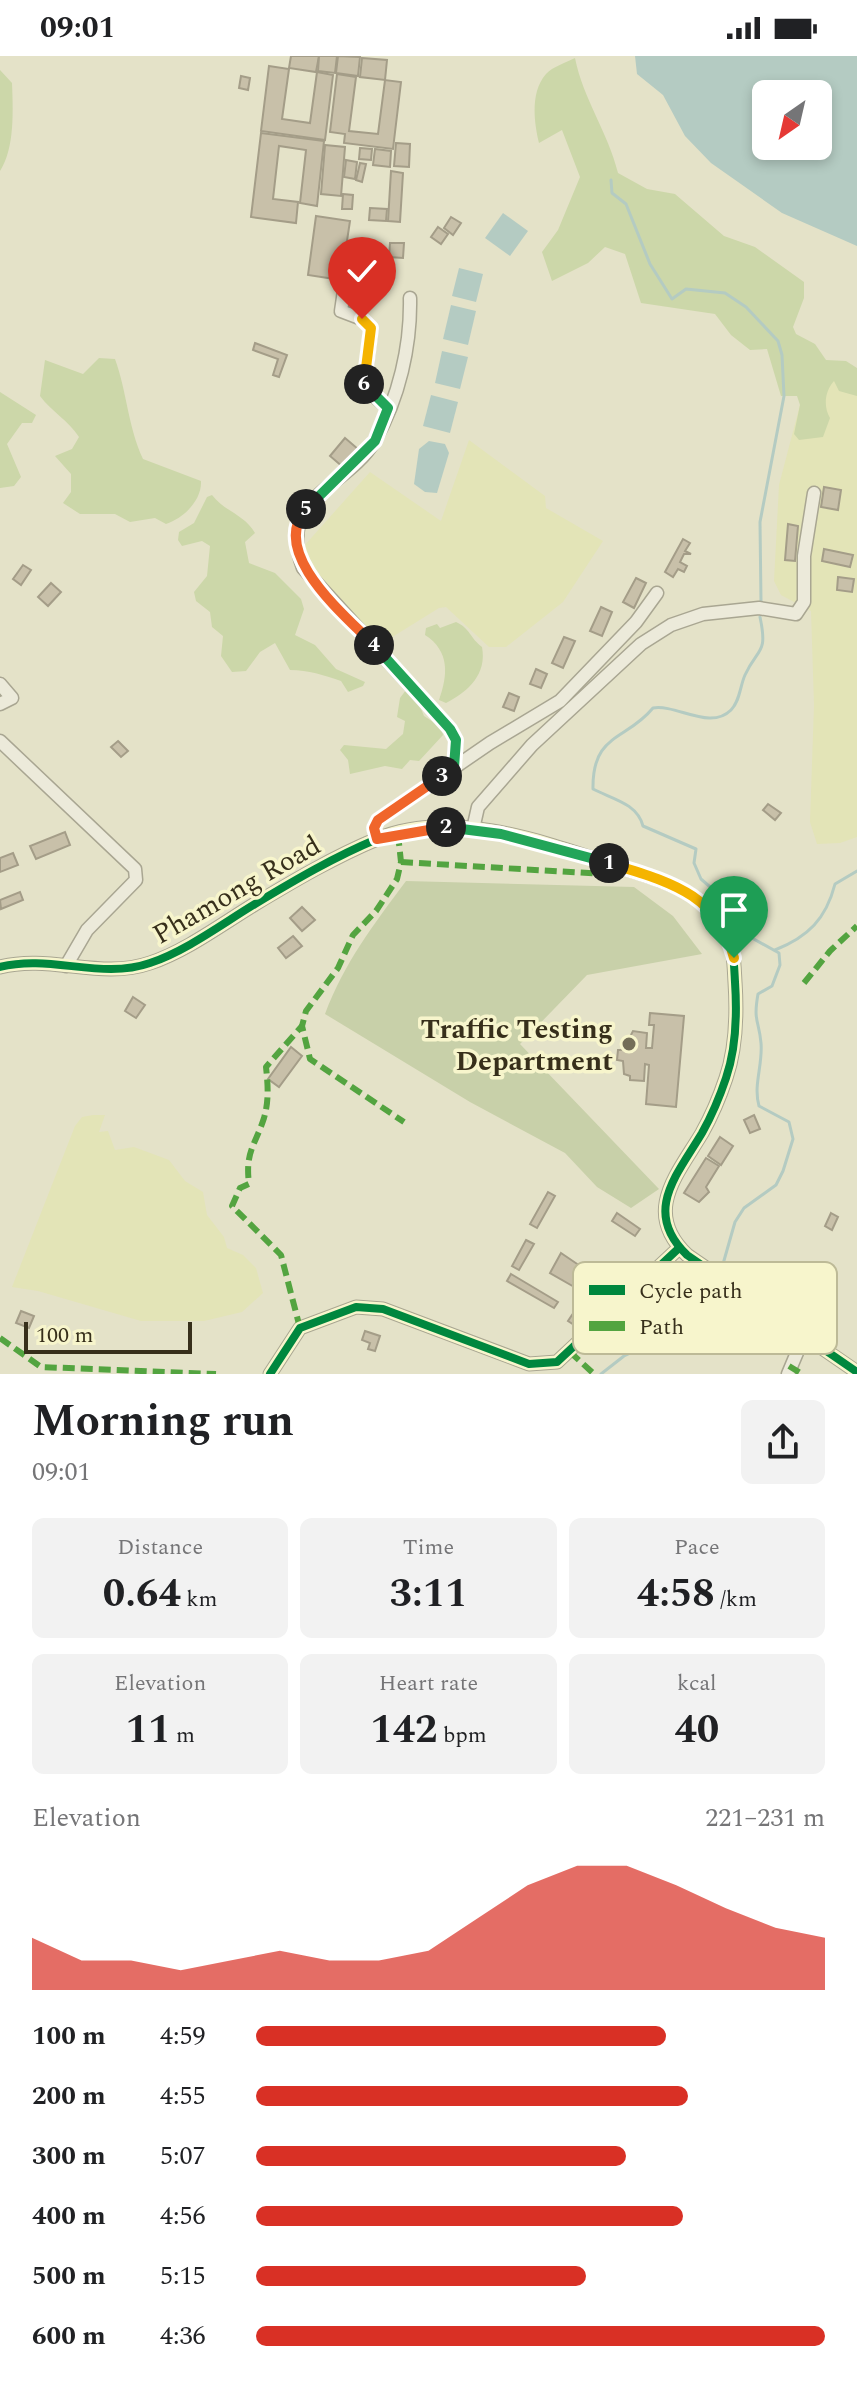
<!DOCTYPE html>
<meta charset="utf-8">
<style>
:root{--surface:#fff;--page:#f2f2f2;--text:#202124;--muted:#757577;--accent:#d93025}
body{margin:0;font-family:Spectral,serif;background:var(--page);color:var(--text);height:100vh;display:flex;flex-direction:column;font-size:30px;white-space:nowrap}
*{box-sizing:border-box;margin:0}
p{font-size:26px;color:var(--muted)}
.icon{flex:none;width:44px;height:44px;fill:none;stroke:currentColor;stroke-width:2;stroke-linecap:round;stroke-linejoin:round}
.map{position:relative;height:1318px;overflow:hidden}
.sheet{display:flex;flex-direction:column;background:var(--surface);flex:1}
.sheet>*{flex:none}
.needle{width:52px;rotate:214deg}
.buttons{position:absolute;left:752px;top:24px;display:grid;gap:16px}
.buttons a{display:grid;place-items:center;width:80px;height:80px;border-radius:12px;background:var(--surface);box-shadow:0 4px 12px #0003;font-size:40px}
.scale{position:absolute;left:24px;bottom:20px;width:168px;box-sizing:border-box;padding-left:8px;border:4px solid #372f1b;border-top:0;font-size:22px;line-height:28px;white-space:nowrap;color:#372f1b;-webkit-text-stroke:6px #f7f5cc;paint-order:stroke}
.pin{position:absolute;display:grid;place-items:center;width:68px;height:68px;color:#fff;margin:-82px -34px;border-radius:50% 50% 50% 0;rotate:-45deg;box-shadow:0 0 8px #0007}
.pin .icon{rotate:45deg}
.km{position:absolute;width:40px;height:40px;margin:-20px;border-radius:50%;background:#222;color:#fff;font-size:22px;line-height:40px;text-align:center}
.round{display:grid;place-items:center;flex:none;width:84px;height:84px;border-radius:12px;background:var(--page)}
.overview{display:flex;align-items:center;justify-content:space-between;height:136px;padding:0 32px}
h1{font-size:44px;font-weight:700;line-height:60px}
.stats{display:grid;grid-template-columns:repeat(3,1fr);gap:12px;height:136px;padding:8px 32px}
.stats div{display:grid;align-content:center;border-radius:12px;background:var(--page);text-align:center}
.stats b{font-size:40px;font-weight:700}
.stats small{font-size:22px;font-weight:400}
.stats p{font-size:22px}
.chart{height:224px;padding:16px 32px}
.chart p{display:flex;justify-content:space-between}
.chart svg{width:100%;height:144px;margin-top:8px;fill:var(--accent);opacity:.7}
ul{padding:0 32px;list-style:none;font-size:26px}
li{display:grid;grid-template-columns:128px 96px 1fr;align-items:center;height:60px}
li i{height:20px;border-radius:10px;background:var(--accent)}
.status{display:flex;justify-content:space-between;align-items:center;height:56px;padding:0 40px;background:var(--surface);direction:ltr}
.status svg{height:22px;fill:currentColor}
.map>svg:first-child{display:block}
.farmland{fill:#e3e4b7}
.green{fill:#ccd7a9}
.cemetery{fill:#c8d0a9}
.water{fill:#b4cbc2;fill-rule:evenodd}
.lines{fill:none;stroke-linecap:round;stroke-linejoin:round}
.stream{stroke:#b4cbc2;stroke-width:3}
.building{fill:#c8c0a9;stroke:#a49d88;stroke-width:2}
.minor-casing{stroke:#a9a692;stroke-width:15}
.minor{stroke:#eceada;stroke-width:12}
.quiet{stroke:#53a440;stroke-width:6;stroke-dasharray:12 6;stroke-linecap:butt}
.cycleway-casing{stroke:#f7f5cc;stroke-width:13}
.cycleway{stroke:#00873e;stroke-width:8}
.split-1-casing{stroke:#fff;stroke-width:16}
.split-2-casing{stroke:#fff;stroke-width:16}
.split-3-casing{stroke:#fff;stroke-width:16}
.split-4-casing{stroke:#fff;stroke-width:16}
.split-5-casing{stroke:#fff;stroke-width:16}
.split-6-casing{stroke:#fff;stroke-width:16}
.split-7-casing{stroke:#fff;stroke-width:16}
.split-1{stroke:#f5b400;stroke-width:10}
.split-2{stroke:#22a559;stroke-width:10}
.split-3{stroke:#f0652b;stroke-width:10}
.split-4{stroke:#22a559;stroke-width:10}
.split-5{stroke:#f0652b;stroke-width:10}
.split-6{stroke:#22a559;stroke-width:10}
.split-7{stroke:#f5b400;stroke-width:10}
.poi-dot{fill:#746e58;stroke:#f7f5cc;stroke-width:3}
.labels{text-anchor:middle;stroke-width:7;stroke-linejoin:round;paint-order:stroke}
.street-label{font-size:28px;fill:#372f1b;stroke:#f7f5cc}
.poi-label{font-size:28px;font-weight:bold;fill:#372f1b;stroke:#f7f5cc;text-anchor:end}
.key{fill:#f7f5cc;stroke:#bdba97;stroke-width:2}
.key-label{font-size:22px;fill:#372f1b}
</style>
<div class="status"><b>09:01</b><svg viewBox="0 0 49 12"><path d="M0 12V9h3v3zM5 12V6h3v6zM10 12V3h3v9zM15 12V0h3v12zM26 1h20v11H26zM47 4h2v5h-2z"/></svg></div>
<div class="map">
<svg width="857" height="1318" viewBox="0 0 857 1318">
<rect width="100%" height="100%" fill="#e4e2c8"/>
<g class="farmland">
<polygon points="857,319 857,781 840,787 817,788 810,766 814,649 811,555 781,539 774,525 779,429 807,322"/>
<polygon points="469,384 545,440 546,452 603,485 563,546 506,591 489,591 446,551 439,552 381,588 309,510 304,490 370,416 441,465"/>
<polygon points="93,1059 105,1059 99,1076 108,1075 115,1094 134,1091 169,1104 185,1125 203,1136 207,1159 224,1181 227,1192 243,1199 256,1212 263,1237 242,1256 204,1265 141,1265 38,1235 12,1231 75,1070 82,1061"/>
</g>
<g class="green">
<path d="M 575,2 C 583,43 608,76 618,117 L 647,133 L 675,138 L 724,180 L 755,191 L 804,226 L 804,242 L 793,271 L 796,278 L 815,288 L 826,304 L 846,305 L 857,312 L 857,340 L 839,335 L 834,325 C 825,335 823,350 830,362 L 823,381 L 799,384 L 794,378 L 800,349 L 797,340 L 781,340 L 767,293 L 750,294 L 731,279 L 715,258 L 641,247 L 625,198 L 605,191 L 588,207 L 552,225 L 542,196 L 558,174 L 580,121 L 562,74 L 539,87 C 534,67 530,36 546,18 C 552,11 567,6 575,2 Z"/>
<path d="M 0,14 L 12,27 C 13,54 15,92 0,115 Z"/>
<path d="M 99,302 L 115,303 C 127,336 128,371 143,403 L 201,425 C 202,444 184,462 166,468 L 155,462 L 130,466 L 115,458 L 80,458 L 63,447 L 71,436 L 71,418 L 55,400 L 72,393 L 79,381 C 68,364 52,356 40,340 L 45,304 L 83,318 Z"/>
<polygon points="0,336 36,359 32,367 22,367 7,388 21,421 14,430 0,432"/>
<path d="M 212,439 C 225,456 244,458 255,477 L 245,486 L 249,507 L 275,517 L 301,543 L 304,553 L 295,579 L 315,589 L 336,613 L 365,626 L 363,630 L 348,636 L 341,625 C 323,619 309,614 290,614 L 275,587 L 260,596 L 246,615 L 232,616 L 221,600 L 223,580 L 212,571 L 210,556 L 196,545 L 194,536 L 207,520 L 210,490 L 202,485 L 182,490 L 178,484 L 179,476 L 194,467 L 207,441 Z"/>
<path d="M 456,566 C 470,572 470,582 482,591 C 487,618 469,635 446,647 L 439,644 C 448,619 450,595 425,579 L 426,572 L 437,568 L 440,572 Z"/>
<polygon points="406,634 416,641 424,660 441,671 443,679 419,705 410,704 402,713 385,710 350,718 348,704 340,694 344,689 386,693 403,678 405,665 397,661 400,642"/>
</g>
<path class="cemetery" d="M 406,825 L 634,831 L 673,860 L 702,898 L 587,919 L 520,988 L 659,1133 L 631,1152 L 597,1131 L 565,1097 L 470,1046 L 325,958 C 344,907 374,868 406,825 Z"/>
<g class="water">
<path d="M 635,0 L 857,0 L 857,190 L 782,157 L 711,107 L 685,80 L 663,39 L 637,18 ZM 766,38 L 818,38 L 818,90 L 766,90 Z"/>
<polygon points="503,157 528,175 510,200 485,182"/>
<polygon points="459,212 483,218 476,246 452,240"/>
<polygon points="451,249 476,255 468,289 443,283"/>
<polygon points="442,295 468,301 460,333 435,327"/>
<polygon points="431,339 458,346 450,377 423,370"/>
<polygon points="429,385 445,388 449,397 437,437 425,436 414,428 419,393"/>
</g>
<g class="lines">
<g class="stream">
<polyline points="611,124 612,137 626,148 650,208 672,243 686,233 725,237 746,251 778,285 782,299 784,340 760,466 761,546"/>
<path d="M 775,894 C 808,881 826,863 835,828 L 857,815"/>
<path d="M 723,1208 L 735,1166 L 744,1152 L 776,1129 L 783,1115 L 793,1083 L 789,1066 L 759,1050 C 753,1029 763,1009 761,987 C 759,964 753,966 758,938 L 772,930 L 780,909 L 779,897 L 743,877 L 726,845 L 701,823 L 694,807 L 696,793 L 643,770 C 637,747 612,743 593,733 C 592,677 626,685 653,652 C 677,648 710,675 731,654 C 740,645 740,630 745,619 C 758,591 768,599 760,561"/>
<polyline points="601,1318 624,1300 639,1293 656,1292 674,1282 709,1232"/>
</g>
</g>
<g class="building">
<polygon points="291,0 319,0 316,16 289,12"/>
<polygon points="319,0 337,0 335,17 318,15"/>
<polygon points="338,0 360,1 358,20 336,17"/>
<polygon points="362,2 387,4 385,24 360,21"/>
<polygon points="269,10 289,13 282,63 310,67 317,16 333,19 325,84 261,75"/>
<polygon points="337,18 356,21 349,75 378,78 385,24 401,26 393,93 344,87 345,78 330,76"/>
<polygon points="241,20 250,22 248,34 239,32"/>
<polygon points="261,77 324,85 317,150 300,147 306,94 279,90 273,143 298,146 296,167 251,161"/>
<polygon points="396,87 410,88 409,111 394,110"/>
<polygon points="325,89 345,91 341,140 321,138"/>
<polygon points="360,92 372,93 371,104 359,103"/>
<polygon points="375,93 391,95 390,111 373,109"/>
<polygon points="346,104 357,106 355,123 344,121"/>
<polygon points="360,107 366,108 362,126 356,124"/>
<polygon points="391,115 403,117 400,166 388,165"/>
<polygon points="343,138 353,139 352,153 342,153"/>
<polygon points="370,152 387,153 386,165 369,164"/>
<polygon points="316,160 350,165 341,224 308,219"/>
<polygon points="451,161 461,167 453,179 444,172"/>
<polygon points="438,171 448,178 441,188 431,181"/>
<polygon points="390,187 404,187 403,202 389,201"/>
<polygon points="356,211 371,212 370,225 355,223"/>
<polygon points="350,235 363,236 362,247 349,246"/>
<polygon points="255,287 287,299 279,321 273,319 278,303 253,294"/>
<polygon points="345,382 358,393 343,411 330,400"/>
<polygon points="824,431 841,434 838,454 821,451"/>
<polygon points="788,468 798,470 795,505 785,504"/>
<polygon points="683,483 690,487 685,495 691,498 684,498 680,506 687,510 684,516 678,513 673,521 665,516"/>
<polygon points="824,493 853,499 850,511 822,505"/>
<polygon points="23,509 31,514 21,529 13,523"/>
<polygon points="838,521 854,523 852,536 837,534"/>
<polygon points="636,522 646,527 634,552 623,546"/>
<polygon points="51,527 61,536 48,550 38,541"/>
<polygon points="601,551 612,556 602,580 590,575"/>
<polygon points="564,581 575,585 563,612 552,607"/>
<polygon points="536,613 547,618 541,632 530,628"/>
<polygon points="509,637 519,641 514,655 503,651"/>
<polygon points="118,685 128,695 121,701 111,691"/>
<polygon points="768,748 781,757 775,764 763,754"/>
<polygon points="65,776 70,789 36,803 30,790"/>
<polygon points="13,797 18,809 0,816 0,802"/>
<polygon points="20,836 23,844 1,853 0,844"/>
<polygon points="302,851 315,864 302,875 290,862"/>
<polygon points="293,880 302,890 286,902 278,892"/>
<polygon points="133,941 145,949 136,962 125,955"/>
<polygon points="650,957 684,960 676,1051 646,1048 649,1009 645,1008 644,1025 630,1024 630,1020 624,1018 623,1005 617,1004 618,994 623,994 633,975 647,977 646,992 652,992 654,969 649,969"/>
<polygon points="291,991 302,1000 279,1031 268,1023"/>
<polygon points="754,1059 760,1073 750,1077 744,1064"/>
<polygon points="720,1081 733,1090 721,1109 708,1100"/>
<polygon points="706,1102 719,1110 706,1131 709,1136 699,1146 684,1137"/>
<polygon points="548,1136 555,1140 537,1172 530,1168"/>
<polygon points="617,1157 640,1173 635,1180 612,1165"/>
<polygon points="831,1157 838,1161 832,1174 825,1170"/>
<polygon points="526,1184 534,1188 519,1214 512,1210"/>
<polygon points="561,1197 586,1214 576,1232 550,1217"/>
<polygon points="511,1218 558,1246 554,1252 507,1225"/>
<polygon points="582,1244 588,1249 574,1269 568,1265"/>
<polygon points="21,1255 34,1260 29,1272 16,1267"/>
<polygon points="365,1275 380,1280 375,1295 368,1293 370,1287 362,1284"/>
</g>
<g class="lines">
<g class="minor-casing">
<g id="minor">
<polyline points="346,221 341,255 362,263 371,272 364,331 388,352"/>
<path d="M 410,242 C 411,290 399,342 375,384 C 347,433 276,439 303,512 L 450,673 L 456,684 L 454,711"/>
<polyline points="0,628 12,642 0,648"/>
<polyline points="0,685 135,813 136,824 87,874 66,910"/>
<polyline points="473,773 478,751 532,689 641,588 671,569 703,558 759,552 796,558 804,546 804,500 814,437"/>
<polyline points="377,783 374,772 378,764 490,687 560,645 636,566 657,537"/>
<path d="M 0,911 C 50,898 101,924 150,907 C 186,895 222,868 255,848 C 295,824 334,801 377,783 C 449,753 538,784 607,807 C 651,821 700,831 725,873 C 734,888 734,909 735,926 C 737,956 736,993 726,1022 C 720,1040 711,1061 702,1077 C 677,1119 642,1156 687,1199 L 857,1316"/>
<polyline points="270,1318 300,1272 356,1251 383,1253 529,1308 557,1306 679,1192"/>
<polyline points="788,1318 804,1280"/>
</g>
</g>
<use href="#minor" class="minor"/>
<g class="quiet">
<polyline points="398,778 401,806 397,823 376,855 353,879 338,912 306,955 302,970 310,1003 404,1066"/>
<polyline points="401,806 621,819"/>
<polyline points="804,927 830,895 857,870"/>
<path d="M 300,1272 L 281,1199 L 232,1150 L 240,1132 L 249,1128 C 245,1095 255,1090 264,1062 C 269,1045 268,1029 266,1011 L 302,970"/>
<polyline points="0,1282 41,1311 216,1318"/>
<polyline points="570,1296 594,1318"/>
<polyline points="789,1310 802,1318"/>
</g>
<g class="cycleway-casing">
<g id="cycleway">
<path d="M 0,911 C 50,898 101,924 150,907 C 186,895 222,868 255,848 C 295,824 334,801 377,783 C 449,753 538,784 607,807 C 651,821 700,831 725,873 C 734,888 734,909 735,926 C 737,956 736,993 726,1022 C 720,1040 711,1061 702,1077 C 677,1119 642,1156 687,1199 L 857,1316"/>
<polyline points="270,1318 300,1272 356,1251 383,1253 529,1308 557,1306 679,1192"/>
</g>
</g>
<use href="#cycleway" class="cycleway"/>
</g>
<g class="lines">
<g class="split-1-casing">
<path id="split-1" d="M 609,807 C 668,826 717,836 734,902"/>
</g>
<g class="split-2-casing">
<polyline id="split-2" points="446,771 501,778 609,807"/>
</g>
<g class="split-3-casing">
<polyline id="split-3" points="442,720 378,764 374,772 377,783 446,771"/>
</g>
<g class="split-4-casing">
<polyline id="split-4" points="374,589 450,673 456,684 454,711 442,720"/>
</g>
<g class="split-5-casing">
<path id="split-5" d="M 306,453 C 268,497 346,560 374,589"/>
</g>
<g class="split-6-casing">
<polyline id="split-6" points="306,453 375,385 388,352 364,328"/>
</g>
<g class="split-7-casing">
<polyline id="split-7" points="362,263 371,272 364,328"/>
</g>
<use href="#split-1" class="split-1"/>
<use href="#split-2" class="split-2"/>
<use href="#split-3" class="split-3"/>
<use href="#split-4" class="split-4"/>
<use href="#split-5" class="split-5"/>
<use href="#split-6" class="split-6"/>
<use href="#split-7" class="split-7"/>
</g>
<circle class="poi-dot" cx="629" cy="988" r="8"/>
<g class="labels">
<g class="street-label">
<text transform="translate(236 833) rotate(-30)" y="10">Phamong Road</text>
</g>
<g class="poi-label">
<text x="613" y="982">Traffic Testing<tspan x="613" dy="32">Department</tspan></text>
</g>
</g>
<rect x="573" y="1206" width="264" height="92" rx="12" class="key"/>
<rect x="589" y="1229" width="36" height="10" fill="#00873e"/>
<rect x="589" y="1265" width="36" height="10" fill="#53a440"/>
<g class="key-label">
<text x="639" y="1242">Cycle path</text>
<text x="639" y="1278">Path</text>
</g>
</svg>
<div class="buttons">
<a><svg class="needle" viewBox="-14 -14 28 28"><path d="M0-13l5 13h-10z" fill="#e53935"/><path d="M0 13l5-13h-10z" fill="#757577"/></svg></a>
</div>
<div class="scale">100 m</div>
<div class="pin" style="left:734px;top:902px;background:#1e9e55"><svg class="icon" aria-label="arrive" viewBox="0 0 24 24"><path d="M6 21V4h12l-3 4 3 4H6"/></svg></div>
<div class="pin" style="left:362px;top:263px;background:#d93025"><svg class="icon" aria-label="check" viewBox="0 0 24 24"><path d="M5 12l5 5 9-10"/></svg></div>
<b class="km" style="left:609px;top:807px">1</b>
<b class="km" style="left:446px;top:771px">2</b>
<b class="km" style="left:442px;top:720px">3</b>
<b class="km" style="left:374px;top:589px">4</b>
<b class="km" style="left:306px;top:453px">5</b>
<b class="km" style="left:364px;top:328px">6</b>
</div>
<section class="sheet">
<div class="overview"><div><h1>Morning run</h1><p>09:01</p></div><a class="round"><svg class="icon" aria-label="share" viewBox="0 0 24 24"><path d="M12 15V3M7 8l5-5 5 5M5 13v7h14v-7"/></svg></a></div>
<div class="stats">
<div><p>Distance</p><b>0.64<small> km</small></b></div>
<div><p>Time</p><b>3:11</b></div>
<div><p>Pace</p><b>4:58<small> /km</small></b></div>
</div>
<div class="stats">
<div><p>Elevation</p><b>11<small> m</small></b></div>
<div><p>Heart rate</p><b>142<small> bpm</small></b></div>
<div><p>kcal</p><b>40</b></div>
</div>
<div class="chart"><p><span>Elevation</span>221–231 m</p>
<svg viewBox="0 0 160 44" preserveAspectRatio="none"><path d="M0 44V28L10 35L20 35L30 38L40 35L50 32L60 35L70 35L80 32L90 22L100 12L110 6L120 6L130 12L140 19L150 25L160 28V44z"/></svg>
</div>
<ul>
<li><b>100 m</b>4:59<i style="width:72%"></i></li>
<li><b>200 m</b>4:55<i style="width:76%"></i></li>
<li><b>300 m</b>5:07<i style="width:65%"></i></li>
<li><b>400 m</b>4:56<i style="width:75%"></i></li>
<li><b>500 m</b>5:15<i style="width:58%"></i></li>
<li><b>600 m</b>4:36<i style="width:100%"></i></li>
</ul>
</section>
